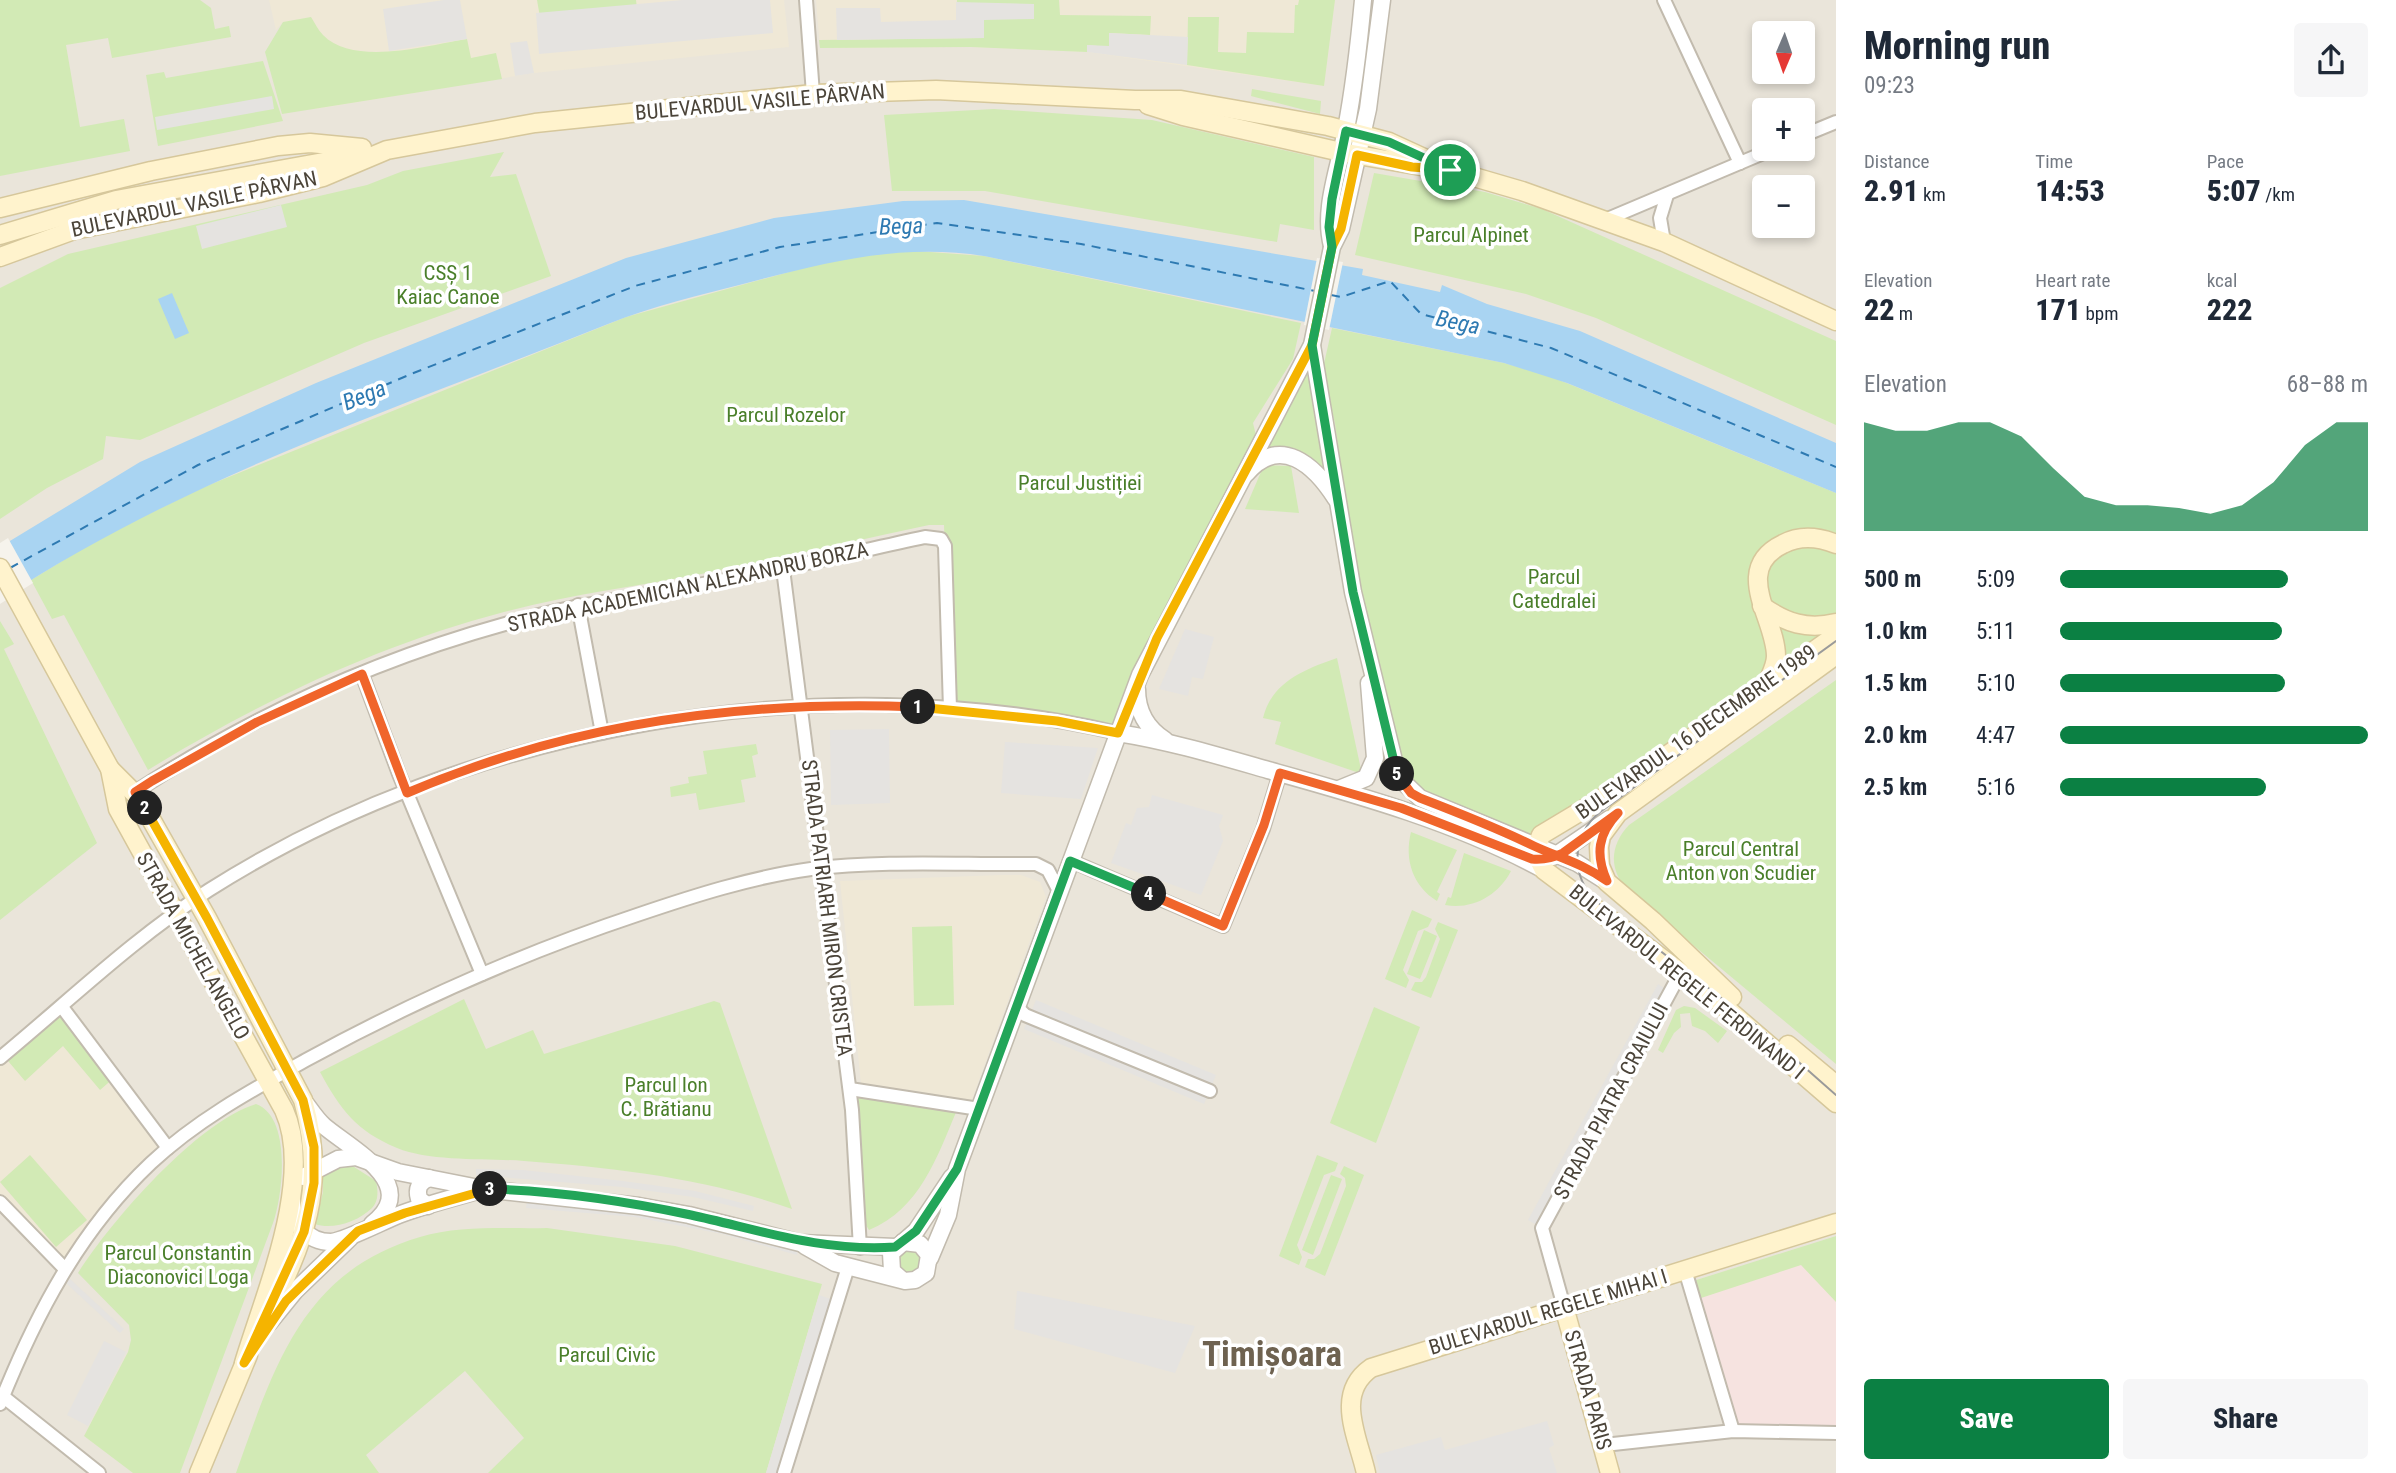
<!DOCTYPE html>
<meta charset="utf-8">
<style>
:root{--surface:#fff;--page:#f6f6f7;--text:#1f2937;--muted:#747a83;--accent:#0b8043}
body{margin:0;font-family:"Roboto Condensed",sans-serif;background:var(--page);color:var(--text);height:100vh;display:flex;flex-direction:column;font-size:26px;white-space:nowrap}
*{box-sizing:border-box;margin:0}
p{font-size:23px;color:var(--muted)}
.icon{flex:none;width:38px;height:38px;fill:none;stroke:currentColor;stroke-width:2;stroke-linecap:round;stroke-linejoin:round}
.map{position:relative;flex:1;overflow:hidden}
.sheet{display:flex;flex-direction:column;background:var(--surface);width:560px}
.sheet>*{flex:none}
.needle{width:46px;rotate:182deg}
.controls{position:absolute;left:1752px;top:21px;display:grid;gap:14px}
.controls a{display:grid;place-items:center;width:63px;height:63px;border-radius:7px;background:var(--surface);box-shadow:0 4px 10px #0003;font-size:35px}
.pin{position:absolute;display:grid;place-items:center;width:60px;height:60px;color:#fff;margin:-30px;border:4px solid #fff;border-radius:50%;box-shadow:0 2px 7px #0007}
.km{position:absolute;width:35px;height:35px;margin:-18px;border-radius:50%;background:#222;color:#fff;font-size:19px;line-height:35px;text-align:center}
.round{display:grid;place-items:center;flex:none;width:74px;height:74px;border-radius:7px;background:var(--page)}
.headline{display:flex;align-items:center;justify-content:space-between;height:119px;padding:0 28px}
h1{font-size:38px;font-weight:800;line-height:52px}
.figures{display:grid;grid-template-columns:repeat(3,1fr);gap:10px;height:119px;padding:7px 28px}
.figures div{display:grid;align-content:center}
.figures b{font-size:30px;font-weight:800}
.figures small{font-size:19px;font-weight:400}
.figures p{font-size:19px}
.chart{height:196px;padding:14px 28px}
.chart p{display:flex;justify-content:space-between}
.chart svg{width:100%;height:126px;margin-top:7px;fill:var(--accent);opacity:.7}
.cta{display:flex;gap:14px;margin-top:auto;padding:14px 28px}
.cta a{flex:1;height:80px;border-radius:7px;background:var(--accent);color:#fff;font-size:28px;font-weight:800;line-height:80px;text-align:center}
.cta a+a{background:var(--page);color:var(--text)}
ul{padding:0 28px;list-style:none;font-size:23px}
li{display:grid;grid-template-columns:112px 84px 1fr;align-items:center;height:52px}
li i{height:18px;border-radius:9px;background:var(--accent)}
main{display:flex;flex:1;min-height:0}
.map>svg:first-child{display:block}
.residential{fill:#eae5da;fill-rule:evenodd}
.education{fill:#efe8d6}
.medical{fill:#f6e3e0}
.green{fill:#d2eab5}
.parking{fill:#e5e3e0}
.water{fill:#a9d4f2}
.pier{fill:#f6f3ec}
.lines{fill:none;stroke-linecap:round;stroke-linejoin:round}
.ferry{stroke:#2e7ab2;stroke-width:2;stroke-dasharray:9 7;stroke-linecap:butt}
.minor-casing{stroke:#c2bbae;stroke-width:16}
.tertiary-casing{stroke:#c2bbae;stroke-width:19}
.secondary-casing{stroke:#d6c79b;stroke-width:21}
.minor{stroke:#fff;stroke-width:12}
.tertiary{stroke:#fff;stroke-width:16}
.secondary{stroke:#fff3cd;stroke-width:18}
.tram{stroke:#9a9a9a;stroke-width:2}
.split-1-casing{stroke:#fff;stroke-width:14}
.split-2-casing{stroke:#fff;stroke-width:14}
.split-3-casing{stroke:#fff;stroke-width:14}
.split-4-casing{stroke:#fff;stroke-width:14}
.split-5-casing{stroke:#fff;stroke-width:14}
.split-6-casing{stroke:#fff;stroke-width:14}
.split-1{stroke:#f5b400;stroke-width:9}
.split-2{stroke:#f0652b;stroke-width:9}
.split-3{stroke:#f5b400;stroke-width:9}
.split-4{stroke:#22a559;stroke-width:9}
.split-5{stroke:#f0652b;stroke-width:9}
.split-6{stroke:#22a559;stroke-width:9}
.labels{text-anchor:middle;stroke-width:7;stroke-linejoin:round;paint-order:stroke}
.street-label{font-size:21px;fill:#4b4439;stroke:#fff}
.park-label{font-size:21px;fill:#4a7f2a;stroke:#fff}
.water-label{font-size:23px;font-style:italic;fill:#2e7ab2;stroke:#fff}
.town-label{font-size:35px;font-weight:bold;fill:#6e6250;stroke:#fff}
</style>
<main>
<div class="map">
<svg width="1836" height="1473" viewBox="0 0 1836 1473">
<rect width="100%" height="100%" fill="#f6f3ec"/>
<path class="residential" d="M 0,0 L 1836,0 L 1836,1473 L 0,1473 ZM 1764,33 L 1802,33 L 1802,72 L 1764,72 ZM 1764,110 L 1802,110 L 1802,149 L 1764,149 ZM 1764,187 L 1802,187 L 1802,226 L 1764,226 Z"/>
<g class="education">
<polygon points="269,0 784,0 789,47 534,73 316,109 283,22 276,30"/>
<polygon points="816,0 1335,0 1324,86 1087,52 971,47 820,48"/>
<polygon points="1001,875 1021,875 1040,882 1046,897 971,1102 861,1084 840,881"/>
<polygon points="62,1007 168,1148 65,1269 0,1202 0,1058"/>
</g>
<polygon class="medical" points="1836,1236 1836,1431 1737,1428 1690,1282"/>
<g class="green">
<polygon points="0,0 200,0 211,8 215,29 229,26 231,37 112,58 108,38 66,45 80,127 124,119 130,151 0,176"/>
<polygon points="537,0 636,0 637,8 541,23"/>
<polygon points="957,0 1059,0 1060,15 1151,16 1150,35 1109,33 1109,47 1087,45 1087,52 971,47 820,48 819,40 983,38 956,20"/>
<polygon points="1299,0 1335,0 1324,86 1187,65 1188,17 1219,17 1218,52 1246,53 1247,32 1294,33 1295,5 1298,5"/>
<path d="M 311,17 C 315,23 318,30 323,35 C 354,67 429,45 467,39 L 471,58 L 496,53 L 502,79 L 282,114 L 265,52 L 283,22 Z"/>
<polygon points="263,61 283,121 158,146 146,75 164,72 166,78"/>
<polygon points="1252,89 1321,101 1320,114 1251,96"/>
<polygon points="994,109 1152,120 1314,157 1314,230 1280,224 1277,242 985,191 892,191 884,115"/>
<polygon points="504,152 490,177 516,174 551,276 364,343 140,440 106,436 103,459 47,488 0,519 0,288 68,254 367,185 403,171"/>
<polygon points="1374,173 1485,192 1542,209 1836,341 1836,425 1596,318 1526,294 1355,255"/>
<path d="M 903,250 L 984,256 L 1301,323 L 1293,359 L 1253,423 L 1258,444 L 1119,729 L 950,709 L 944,525 L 929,525 C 853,541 778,559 701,574 C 634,587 571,594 504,612 C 378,645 259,702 148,770 L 64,615 L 52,619 L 31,580 L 103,536 L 204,487 L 626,317 L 825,262 Z"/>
<polygon points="1332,328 1504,363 1547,375 1836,493 1836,620 1756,690 1534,834 1524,835 1405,785 1379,745 1335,424 1323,368"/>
<path d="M 1308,363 L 1325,473 C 1306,447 1296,449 1266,450 Z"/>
<polygon points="1264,465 1291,466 1299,513 1245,509"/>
<polygon points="0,621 14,644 4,649 97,843 0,920"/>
<path d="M 1337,658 L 1362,774 L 1275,744 L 1281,722 L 1263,718 C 1272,681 1306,669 1337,658 Z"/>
<path d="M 1836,680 L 1836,1064 L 1628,891 C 1609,870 1609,846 1629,825 Z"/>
<polygon points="756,744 758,754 752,756 756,777 741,780 745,802 699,810 696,793 671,797 670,787 689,783 688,777 707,774 703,751"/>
<path d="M 1411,832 L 1457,850 L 1437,892 L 1440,894 L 1437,901 C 1413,886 1404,860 1411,832 Z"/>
<path d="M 1464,853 L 1511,871 C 1498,896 1472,910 1445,905 L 1448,897 L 1451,898 Z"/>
<polygon points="1412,910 1432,919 1428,927 1418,931 1403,970 1409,980 1406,988 1385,979"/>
<polygon points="1438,922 1458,930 1431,998 1411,990 1415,982 1422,982 1426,977 1440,939 1435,929"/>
<polygon points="952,926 954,1005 914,1006 912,927"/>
<polygon points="1424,930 1437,936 1420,979 1407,974"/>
<path d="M 464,999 L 486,1049 L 533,1030 L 544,1054 L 714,1001 L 720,1003 L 792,1209 C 705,1178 616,1168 524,1161 C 487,1158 431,1162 397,1148 C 356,1131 340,1109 320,1072 Z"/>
<polygon points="1684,1006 1695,1008 1727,1031 1718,1043 1705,1031 1692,1026 1690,1013 1680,1014 1681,1027 1674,1033 1663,1053 1658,1050 1676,1010"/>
<polygon points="62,1007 115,1077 100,1090 63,1046 25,1081 3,1055"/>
<polygon points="1374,1007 1420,1027 1376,1143 1330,1123"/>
<path d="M 854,1095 L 957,1110 C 937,1157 920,1209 869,1230 L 864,1222 Z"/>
<path d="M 256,1104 C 292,1117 283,1195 273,1223 L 180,1473 L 133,1473 L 84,1436 L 128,1352 L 131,1340 L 129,1325 L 78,1273 C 111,1221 197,1122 256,1104 Z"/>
<polygon points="30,1155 87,1220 56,1247 0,1182"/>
<polygon points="1317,1155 1338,1163 1335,1171 1324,1175 1297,1245 1302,1257 1299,1265 1279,1256"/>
<path d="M 351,1165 L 376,1181 C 378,1190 379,1201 372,1208 C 358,1222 332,1230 315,1224 L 323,1192 L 323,1173 Z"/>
<polygon points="1344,1166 1364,1175 1325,1276 1305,1267 1308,1259 1314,1259 1320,1254 1346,1186 1345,1178 1340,1174"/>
<polygon points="1331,1175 1342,1179 1313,1255 1302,1250"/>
<path d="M 547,1228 L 675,1246 L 822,1284 L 766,1473 L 488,1473 L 524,1438 L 465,1371 L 366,1455 L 379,1473 L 236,1473 C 274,1368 301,1272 420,1237 C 460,1225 506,1229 547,1228 Z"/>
<polygon points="1836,1236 1836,1302 1801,1265 1698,1299 1693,1281"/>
<circle cx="909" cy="1262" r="11"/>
</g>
<g class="parking">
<polygon points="444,0 460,0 467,39 389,51 383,9"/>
<polygon points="683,0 770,0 773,33 539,54 536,13"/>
<polygon points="956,2 1034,4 1034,19 984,20 984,38 837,40 836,8 880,8 881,22 956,20"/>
<polygon points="1109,33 1188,37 1187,65 1087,52 1087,45 1109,46"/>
<polygon points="527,41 534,73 515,76 510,43"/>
<polygon points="272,96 274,109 157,130 155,117"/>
<polygon points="281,205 287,227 202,249 196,226"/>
<polygon points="1185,629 1214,637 1203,679 1192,677 1188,696 1159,689"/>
<polygon points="889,729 890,803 831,805 830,730"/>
<polygon points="1005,742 1098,748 1081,799 1001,793"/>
<polygon points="1152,795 1223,815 1219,826 1223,841 1201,895 1111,863 1126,823 1131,825 1137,808 1149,807"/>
<polygon points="1658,984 1676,996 1543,1238 1542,1228 1528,1220"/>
<polygon points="1036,1000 1216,1075 1204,1104 1024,1029"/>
<polygon points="476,1169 523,1170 623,1181 695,1191 754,1206 753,1211 693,1197 622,1187 476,1175"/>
<polygon points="527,1201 582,1204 688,1221 798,1250 797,1255 722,1234 635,1217 526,1208"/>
<polygon points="70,1279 124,1329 120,1333 66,1283"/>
<polygon points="1017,1291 1018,1291 1195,1326 1175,1373 1014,1329"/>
<polygon points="819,1295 831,1299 780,1473 766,1473"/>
<polygon points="104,1341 126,1352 88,1426 67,1415"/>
<polygon points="1547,1421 1554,1445 1549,1448 1557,1473 1380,1473 1376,1455 1441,1437 1445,1450"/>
</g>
<g class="water">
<path d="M 964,200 L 1363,269 L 1362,275 L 1440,292 L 1442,285 L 1487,304 L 1580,331 L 1836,443 L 1836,493 L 1567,383 L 1504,363 L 984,256 C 901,243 827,262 747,283 C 700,295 653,306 608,324 C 401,407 186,477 0,600 L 0,547 L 140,462 L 316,383 L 626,258 L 774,218 L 903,201 Z"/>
<polygon points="172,293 189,333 175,339 158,299"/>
</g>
<g class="pier">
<polygon points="1317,258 1343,262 1329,330 1304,325"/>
<polygon points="8,538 33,583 0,604 0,543"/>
</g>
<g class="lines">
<g class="ferry">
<polyline points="1331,295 1341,297 1390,281 1421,314 1551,348 1836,467"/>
<polyline points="10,568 198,465 411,374 635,286 780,247 937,223 1081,244 1315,291"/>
</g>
<g class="minor-casing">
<g id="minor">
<polyline points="806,0 813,94"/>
<polyline points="1664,0 1740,163"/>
<polyline points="1802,136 1836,122"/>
<polyline points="1605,220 1773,149"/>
<polyline points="1664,242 1660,218 1667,195"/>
<polyline points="783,569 852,1110 860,1248"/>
<polyline points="578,605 602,733"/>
<polyline points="362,674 399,774 482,974"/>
<path d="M 135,792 C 248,718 375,660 505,624 C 570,605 636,597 703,584 C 777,571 851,553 925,537 L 941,539 L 945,546 L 950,709"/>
<polyline points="1071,861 1223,926 1263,829 1280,773"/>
<polyline points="62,1007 168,1148"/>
<polyline points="1017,1007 1025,1015 1210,1091"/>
<path d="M 0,1058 C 69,1001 134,938 209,890 C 467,726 820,663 1118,733"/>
<polyline points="850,1089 979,1109"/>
<polyline points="0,1202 65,1269"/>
<polyline points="1685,1270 1733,1431"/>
<polyline points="1564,1307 1542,1228 1681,972"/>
<polyline points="0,1394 99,1473"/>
<path d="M 0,1404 C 36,1314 80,1230 151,1163 C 197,1120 252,1090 306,1060 C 412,1002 523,953 637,915 C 693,896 752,877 811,869 C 885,860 961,865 1036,864 L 1048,870 L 1059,891"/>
<polyline points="1604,1445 1733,1431 1836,1433"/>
<polyline points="784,1473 848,1267"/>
</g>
</g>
<g class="tertiary-casing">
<g id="tertiary">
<path d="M 1332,246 C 1322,208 1340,167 1346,129 C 1354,87 1359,43 1363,0"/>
<polyline points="1312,345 1353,592 1398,777 1420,798 1577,863 1607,882"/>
<path d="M 1246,474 C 1280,433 1315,466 1336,499"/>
<path d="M 1137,689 C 1137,711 1146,728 1165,740"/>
<path d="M 1118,733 C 1169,741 1219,756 1268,770 C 1362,796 1458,823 1544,870"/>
<polyline points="1339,789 1366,778 1375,758 1369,683"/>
<polyline points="1553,857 1609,819"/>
<path d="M 303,1100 C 310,1109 316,1119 324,1126 C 351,1149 423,1185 372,1224"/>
<polyline points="303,1177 338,1159 356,1157 398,1172 484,1189 639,1206 689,1215 800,1243 895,1247"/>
<path d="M 292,1200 C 291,1222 307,1242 331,1242 C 345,1241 385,1220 401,1214 C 428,1204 456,1197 484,1189"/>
<path d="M 428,1206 L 419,1199 C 416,1189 419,1182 429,1178"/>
<polyline points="805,1246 835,1263 905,1281 915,1280 926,1273 929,1255 920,1244 903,1242"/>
<polyline points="930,1258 948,1215 957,1169 1140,675 1312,345 1332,247 1341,229 1368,109 1382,0"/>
<polyline points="901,1279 892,1271 891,1253 916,1231 952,1177"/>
<polyline points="269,1323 295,1291 350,1238"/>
</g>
</g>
<g class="secondary-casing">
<g id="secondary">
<polyline points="1148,105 1183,116 1341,152 1438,169"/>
<polyline points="0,208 151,171 278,146 310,143 362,148"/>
<polyline points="0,235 116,200 351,157"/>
<polyline points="0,257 74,230 259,193 323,177 387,150 535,123 813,94 936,90 1135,100 1181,100 1328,126 1389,142 1450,170 1522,191 1664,242 1836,321"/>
<path d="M 0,568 L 110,769 L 118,809 L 284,1110 C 315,1178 265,1293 244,1363"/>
<path d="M 1762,606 C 1786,623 1807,630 1836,623"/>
<polyline points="1836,635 1631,781 1541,835 1535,852 1544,870 1712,996 1836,1103"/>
<path d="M 1768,682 C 1771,674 1776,665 1776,656 C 1776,619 1731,569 1783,544 C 1800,535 1819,537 1836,544"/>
<path d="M 110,769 L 139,798 L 207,918 L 303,1100 C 328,1188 304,1242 265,1320"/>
<polyline points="1732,997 1653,921 1607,882 1600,866 1599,847 1601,836 1618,813 1836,655"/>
<polyline points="1788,1045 1836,1085"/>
<polyline points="1564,1307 1610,1473"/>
<polyline points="199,1473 248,1355"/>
<path d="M 1366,1473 C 1358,1437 1334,1394 1371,1368 L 1836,1223"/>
</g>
</g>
<use href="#minor" class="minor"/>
<use href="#tertiary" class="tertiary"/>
<use href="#secondary" class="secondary"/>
<path class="tram" d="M 1836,641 L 1600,812 C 1571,836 1570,876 1597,902 L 1760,1028 L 1836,1095"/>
</g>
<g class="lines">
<g class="split-1-casing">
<polyline id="split-1" points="918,707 1057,721 1118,733 1157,638 1312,345 1332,247 1341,229 1357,155 1412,167 1450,170"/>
</g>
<g class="split-2-casing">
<path id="split-2" d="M 145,808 L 135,792 L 152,781 L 257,722 L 362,674 L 407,793 C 568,724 744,700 918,707"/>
</g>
<g class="split-3-casing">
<polyline id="split-3" points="145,808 207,918 303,1100 314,1147 314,1183 304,1232 244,1363 286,1301 358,1231 405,1213 490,1189"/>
</g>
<g class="split-4-casing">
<path id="split-4" d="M 490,1189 C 556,1191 625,1201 691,1215 C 760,1230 822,1252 895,1247 L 916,1231 L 957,1169 L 1070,861 L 1149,894"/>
</g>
<g class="split-5-casing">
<path id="split-5" d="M 1149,894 L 1223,926 L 1264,825 L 1280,773 L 1401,808 L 1532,859 C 1544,860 1553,858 1563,853 L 1618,813 C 1598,834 1595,854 1607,881 C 1584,864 1560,858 1534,846 C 1497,828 1459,813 1420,798 L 1411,793 L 1397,774"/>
</g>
<g class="split-6-casing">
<polyline id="split-6" points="1397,774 1353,592 1312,345 1332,247 1329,227 1332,199 1346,131 1389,142 1450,170"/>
</g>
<use href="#split-1" class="split-1"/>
<use href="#split-2" class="split-2"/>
<use href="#split-3" class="split-3"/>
<use href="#split-4" class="split-4"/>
<use href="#split-5" class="split-5"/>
<use href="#split-6" class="split-6"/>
</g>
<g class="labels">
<g class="street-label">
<text transform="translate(760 102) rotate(-5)" y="7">BULEVARDUL VASILE PÂRVAN</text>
<text transform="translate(194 204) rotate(-12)" y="7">BULEVARDUL VASILE PÂRVAN</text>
<text transform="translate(688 587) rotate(-12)" y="7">STRADA ACADEMICIAN ALEXANDRU BORZA</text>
<text transform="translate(1696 732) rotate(-35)" y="7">BULEVARDUL 16 DECEMBRIE 1989</text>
<text transform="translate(827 908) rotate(83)" y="7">STRADA PATRIARH MIRON CRISTEA</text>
<text transform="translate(193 946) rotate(61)" y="7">STRADA MICHELANGELO</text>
<text transform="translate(1687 982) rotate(39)" y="7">BULEVARDUL REGELE FERDINAND I</text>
<text transform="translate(1611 1101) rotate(-62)" y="7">STRADA PIATRA CRAIULUI</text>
<text transform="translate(1548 1312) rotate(-17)" y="7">BULEVARDUL REGELE MIHAI I</text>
<text transform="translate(1588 1390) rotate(74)" y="7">STRADA PARIS</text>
</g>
<g class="park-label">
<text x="1471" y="242">Parcul Alpinet</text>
<text x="448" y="280">CSȘ 1<tspan x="448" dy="24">Kaiac Canoe</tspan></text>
<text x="786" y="422">Parcul Rozelor</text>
<text x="1080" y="490">Parcul Justiției</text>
<text x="1554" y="584">Parcul<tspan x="1554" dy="24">Catedralei</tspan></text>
<text x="1741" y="856">Parcul Central<tspan x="1741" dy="24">Anton von Scudier</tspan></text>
<text x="666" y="1092">Parcul Ion<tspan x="666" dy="24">C. Brătianu</tspan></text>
<text x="178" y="1260">Parcul Constantin<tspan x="178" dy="24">Diaconovici Loga</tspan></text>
<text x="607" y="1362">Parcul Civic</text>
</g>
<g class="water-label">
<text transform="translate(901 226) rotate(-2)" y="8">Bega</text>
<text transform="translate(1458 322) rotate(12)" y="8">Bega</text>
<text transform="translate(364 395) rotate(-22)" y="8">Bega</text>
</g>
<g class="town-label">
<text x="1272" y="1366">Timișoara</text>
</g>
</g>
</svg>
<div class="controls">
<a><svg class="needle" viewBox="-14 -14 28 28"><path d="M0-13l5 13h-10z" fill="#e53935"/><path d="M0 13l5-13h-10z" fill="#747a83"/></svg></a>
<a>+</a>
<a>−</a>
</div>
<div class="pin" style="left:1450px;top:170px;background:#1e9e55"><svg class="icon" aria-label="arrive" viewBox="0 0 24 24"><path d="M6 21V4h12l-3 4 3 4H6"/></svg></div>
<b class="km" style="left:918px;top:707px">1</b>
<b class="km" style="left:145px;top:808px">2</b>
<b class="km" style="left:490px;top:1189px">3</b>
<b class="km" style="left:1149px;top:894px">4</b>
<b class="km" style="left:1397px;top:774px">5</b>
</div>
<section class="sheet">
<div class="headline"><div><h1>Morning run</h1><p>09:23</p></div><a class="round"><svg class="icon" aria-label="share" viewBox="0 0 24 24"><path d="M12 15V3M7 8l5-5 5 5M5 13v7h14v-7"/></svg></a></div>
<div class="figures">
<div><p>Distance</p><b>2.91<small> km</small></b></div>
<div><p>Time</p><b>14:53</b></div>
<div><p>Pace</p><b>5:07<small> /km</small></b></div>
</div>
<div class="figures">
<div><p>Elevation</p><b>22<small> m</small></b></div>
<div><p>Heart rate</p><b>171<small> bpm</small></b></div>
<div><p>kcal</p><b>222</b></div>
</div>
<div class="chart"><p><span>Elevation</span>68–88 m</p>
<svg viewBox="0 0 160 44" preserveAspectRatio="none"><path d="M0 44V6L10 9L20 9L30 6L40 6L50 11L60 22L70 32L80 35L90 35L100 36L110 38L120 35L130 27L140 14L150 6L160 6V44z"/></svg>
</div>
<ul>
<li><b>500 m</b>5:09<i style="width:74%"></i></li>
<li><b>1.0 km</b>5:11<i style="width:72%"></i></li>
<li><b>1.5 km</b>5:10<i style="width:73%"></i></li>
<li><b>2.0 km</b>4:47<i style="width:100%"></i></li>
<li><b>2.5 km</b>5:16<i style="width:67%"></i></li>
</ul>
<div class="cta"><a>Save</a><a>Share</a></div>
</section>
</main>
